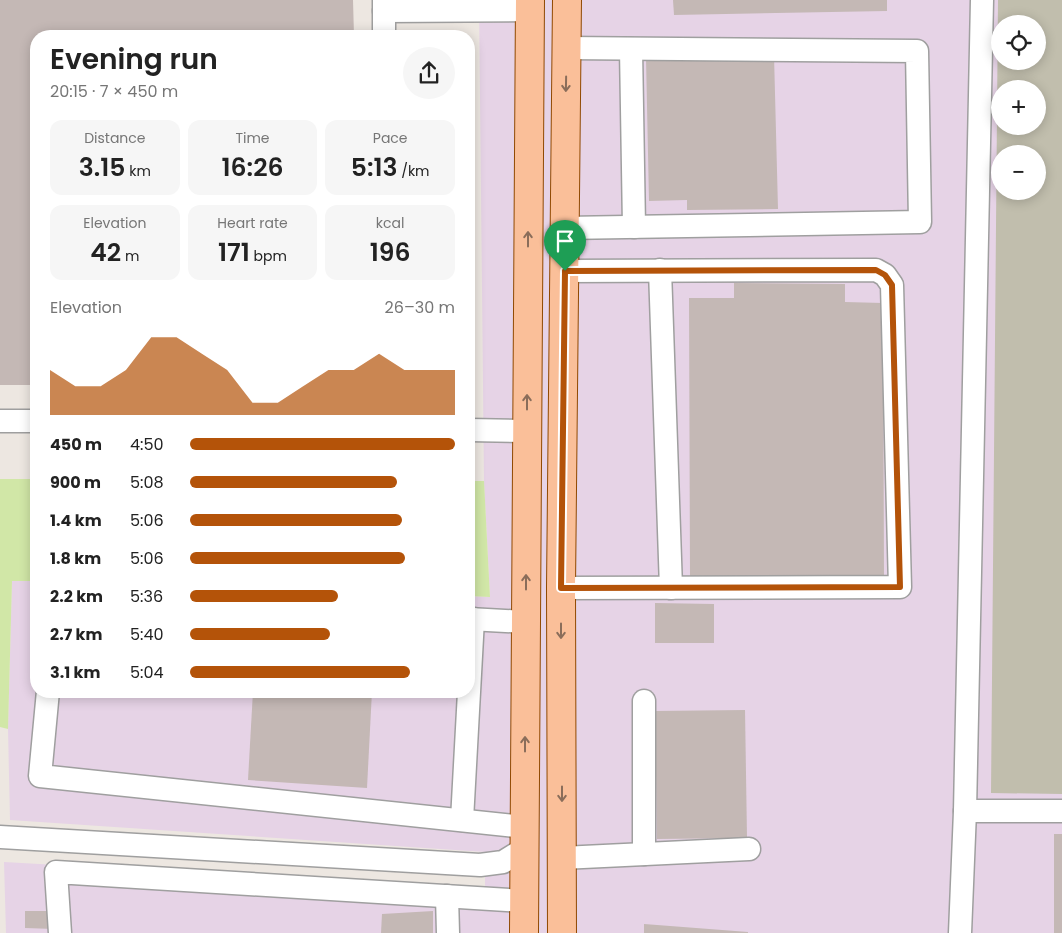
<!DOCTYPE html>
<meta charset="utf-8">
<style>
:root{--surface:#fff;--page:#f6f6f6;--text:#222;--muted:#767676;--accent:#b45309}
body{margin:0;font-family:Poppins,sans-serif;background:var(--page);color:var(--text);height:100vh;display:flex;flex-direction:column;font-size:19px;white-space:nowrap}
*{box-sizing:border-box;margin:0}
p{font-size:16px;color:var(--muted)}
.icon{flex:none;width:28px;height:28px;fill:none;stroke:currentColor;stroke-width:2;stroke-linecap:round;stroke-linejoin:round}
.map{position:relative;flex:1;overflow:hidden}
.details{position:absolute;left:30px;top:30px;width:445px;height:668px;display:flex;flex-direction:column;background:var(--surface);border-radius:20px;box-shadow:0 2px 12px #0003}
.details>*{flex:none}
.fabs{position:absolute;left:991px;top:15px;display:grid;gap:10px}
.fabs a{display:grid;place-items:center;width:55px;height:55px;border-radius:50%;background:var(--surface);box-shadow:0 2px 12px #0003;font-size:25px}
.pin{position:absolute;display:grid;place-items:center;width:42px;height:42px;color:#fff;margin:-51px -21px;border-radius:50% 50% 50% 0;rotate:-45deg;box-shadow:0 0 5px #0007}
.pin .icon{rotate:45deg}
.round{display:grid;place-items:center;flex:none;width:52px;height:52px;border-radius:26px;background:var(--page)}
.summary{display:flex;align-items:center;justify-content:space-between;height:85px;padding:0 20px}
h1{font-size:28px;font-weight:600;line-height:38px}
.stats{display:grid;grid-template-columns:repeat(3,1fr);gap:8px;height:85px;padding:5px 20px}
.stats div{display:grid;align-content:center;border-radius:12px;background:var(--page);text-align:center}
.stats b{font-size:25px;font-weight:600}
.stats small{font-size:14px;font-weight:400}
.stats p{font-size:14px}
.chart{height:140px;padding:10px 20px}
.chart p{display:flex;justify-content:space-between}
.chart svg{width:100%;height:90px;margin-top:5px;fill:var(--accent);opacity:.7}
ul{padding:0 20px;list-style:none;font-size:16px}
li{display:grid;grid-template-columns:80px 60px 1fr;align-items:center;height:38px}
li i{height:12px;border-radius:6px;background:var(--accent)}
.map>svg:first-child{display:block}
.industrial{fill:#e6d3e6;fill-rule:evenodd}
.construction{fill:#c1bead;fill-rule:evenodd}
.grass{fill:#d1e7a7}
.building{fill:#c4b8b5}
.lines{fill:none;stroke-linecap:round;stroke-linejoin:round}
.minor-casing{stroke:#9f9f9f;stroke-width:25}
.major-casing{stroke:#904902;stroke-width:30}
.minor{stroke:#fff;stroke-width:22}
.major{stroke:#fabf99;stroke-width:28}
.oneway{stroke:#8a6d5a}
.route-casing{stroke:#fff;stroke-width:10}
.route{stroke:#b45309;stroke-width:6}
</style>
<div class="map">
<svg width="1062" height="933" viewBox="0 0 1062 933">
<rect width="100%" height="100%" fill="#ede7e1"/>
<path class="industrial" d="M 479,0 L 1062,0 L 1062,933 L 6,933 L 4,862 L 485,889 L 485,852 L 10,820 L 8,729 L 12,580 L 36,581 L 36,691 L 469,691 L 469,596 L 490,597 L 484,481 ZM 1000,24 L 1038,24 L 1038,61 L 1000,61 ZM 1000,89 L 1038,89 L 1038,126 L 1000,126 ZM 1000,154 L 1038,154 L 1038,191 L 1000,191 Z"/>
<path class="construction" d="M 998,0 L 1062,0 L 1062,794 L 991,793 ZM 1000,24 L 1038,24 L 1038,61 L 1000,61 ZM 1000,89 L 1038,89 L 1038,126 L 1000,126 ZM 1000,154 L 1038,154 L 1038,191 L 1000,191 Z"/>
<g class="grass">
<polygon points="0,479 36,479 36,581 12,581 8,729 0,727"/>
<polygon points="469,481 484,481 490,597 469,596"/>
</g>
<g class="building">
<polygon points="0,0 353,0 354,36 36,36 36,385 0,385"/>
<polygon points="673,0 887,0 887,11 674,15"/>
<polygon points="774,55 778,209 687,210 687,200 649,201 646,58"/>
<polygon points="734,283 845,284 845,302 883,303 884,578 690,578 689,298 734,298"/>
<polygon points="655,603 714,604 714,643 655,643"/>
<polygon points="253,691 372,691 367,788 248,780"/>
<polygon points="745,710 747,838 657,839 655,711"/>
<rect x="1054" y="834" width="8" height="99"/>
<polygon points="25,911 54,911 54,929 25,928"/>
<polygon points="433,911 433,933 381,933 382,914"/>
<polygon points="644,924 748,932 748,933 644,933"/>
</g>
<g class="lines">
<g class="minor-casing">
<g id="minor">
<polyline points="384,11 530,10"/>
<polyline points="384,36 384,0"/>
<polyline points="631,49 634,227"/>
<polyline points="565,228 920,222 917,51 567,48"/>
<polyline points="660,270 671,588"/>
<polyline points="0,421 36,421"/>
<polyline points="469,430 527,431"/>
<polyline points="561,588 900,587 892,285 885,275 876,270 565,271"/>
<polyline points="469,619 526,622"/>
<polyline points="48,691 40,776 524,827"/>
<polyline points="644,701 644,854"/>
<polyline points="965,811 1062,811"/>
<polyline points="462,820 473,619"/>
<polyline points="0,837 480,865 503,862 524,849"/>
<polyline points="562,858 749,849"/>
<polyline points="447,896 448,933"/>
<polyline points="60,933 56,872 524,901"/>
<polyline points="960,933 965,811 982,0"/>
</g>
</g>
<g class="major-casing">
<g id="major">
<polyline points="524,933 530,0"/>
<polyline points="562,933 561,588 567,0"/>
</g>
</g>
<use href="#minor" class="minor"/>
<use href="#major" class="major"/>
</g>
<defs><path id="oneway-shaft" d="M-6 0H5M1.5-3L5.5 0L1.5 3" fill="none" stroke-width="1.6" stroke-linecap="round" stroke-linejoin="round" transform="scale(1.25)"/></defs>
<g class="oneway">
<use href="#oneway-shaft" transform="translate(566 84) rotate(91)"/>
<use href="#oneway-shaft" transform="translate(528 239) rotate(-90)"/>
<use href="#oneway-shaft" transform="translate(527 402) rotate(-90)"/>
<use href="#oneway-shaft" transform="translate(526 582) rotate(-90)"/>
<use href="#oneway-shaft" transform="translate(561 631) rotate(90)"/>
<use href="#oneway-shaft" transform="translate(525 744) rotate(-90)"/>
<use href="#oneway-shaft" transform="translate(562 794) rotate(90)"/>
</g>
<g class="lines">
<g class="route-casing">
<polygon id="route" points="876,270 885,275 892,285 900,587 561,588 565,271"/>
</g>
<use href="#route" class="route"/>
</g>
</svg>
<div class="fabs">
<a><svg class="icon" aria-label="locate" viewBox="0 0 24 24"><circle cx="12" cy="12" r="6"/><path d="M12 2v4M12 18v4M2 12h4M18 12h4"/></svg></a>
<a>+</a>
<a>−</a>
</div>
<div class="pin" style="left:565px;top:271px;background:#1e9e55"><svg class="icon" aria-label="arrive" viewBox="0 0 24 24"><path d="M6 21V4h12l-3 4 3 4H6"/></svg></div>
<section class="details">
<div class="summary"><div><h1>Evening run</h1><p>20:15 · 7 × 450 m</p></div><a class="round"><svg class="icon" aria-label="share" viewBox="0 0 24 24"><path d="M12 15V3M7 8l5-5 5 5M5 13v7h14v-7"/></svg></a></div>
<div class="stats">
<div><p>Distance</p><b>3.15<small> km</small></b></div>
<div><p>Time</p><b>16:26</b></div>
<div><p>Pace</p><b>5:13<small> /km</small></b></div>
</div>
<div class="stats">
<div><p>Elevation</p><b>42<small> m</small></b></div>
<div><p>Heart rate</p><b>171<small> bpm</small></b></div>
<div><p>kcal</p><b>196</b></div>
</div>
<div class="chart"><p><span>Elevation</span>26–30 m</p>
<svg viewBox="0 0 160 44" preserveAspectRatio="none"><path d="M0 44V22L10 30L20 30L30 22L40 6L50 6L60 14L70 22L80 38L90 38L100 30L110 22L120 22L130 14L140 22L150 22L160 22V44z"/></svg>
</div>
<ul>
<li><b>450 m</b>4:50<i style="width:100%"></i></li>
<li><b>900 m</b>5:08<i style="width:78%"></i></li>
<li><b>1.4 km</b>5:06<i style="width:80%"></i></li>
<li><b>1.8 km</b>5:06<i style="width:81%"></i></li>
<li><b>2.2 km</b>5:36<i style="width:56%"></i></li>
<li><b>2.7 km</b>5:40<i style="width:53%"></i></li>
<li><b>3.1 km</b>5:04<i style="width:83%"></i></li>
</ul>
</section>
</div>
